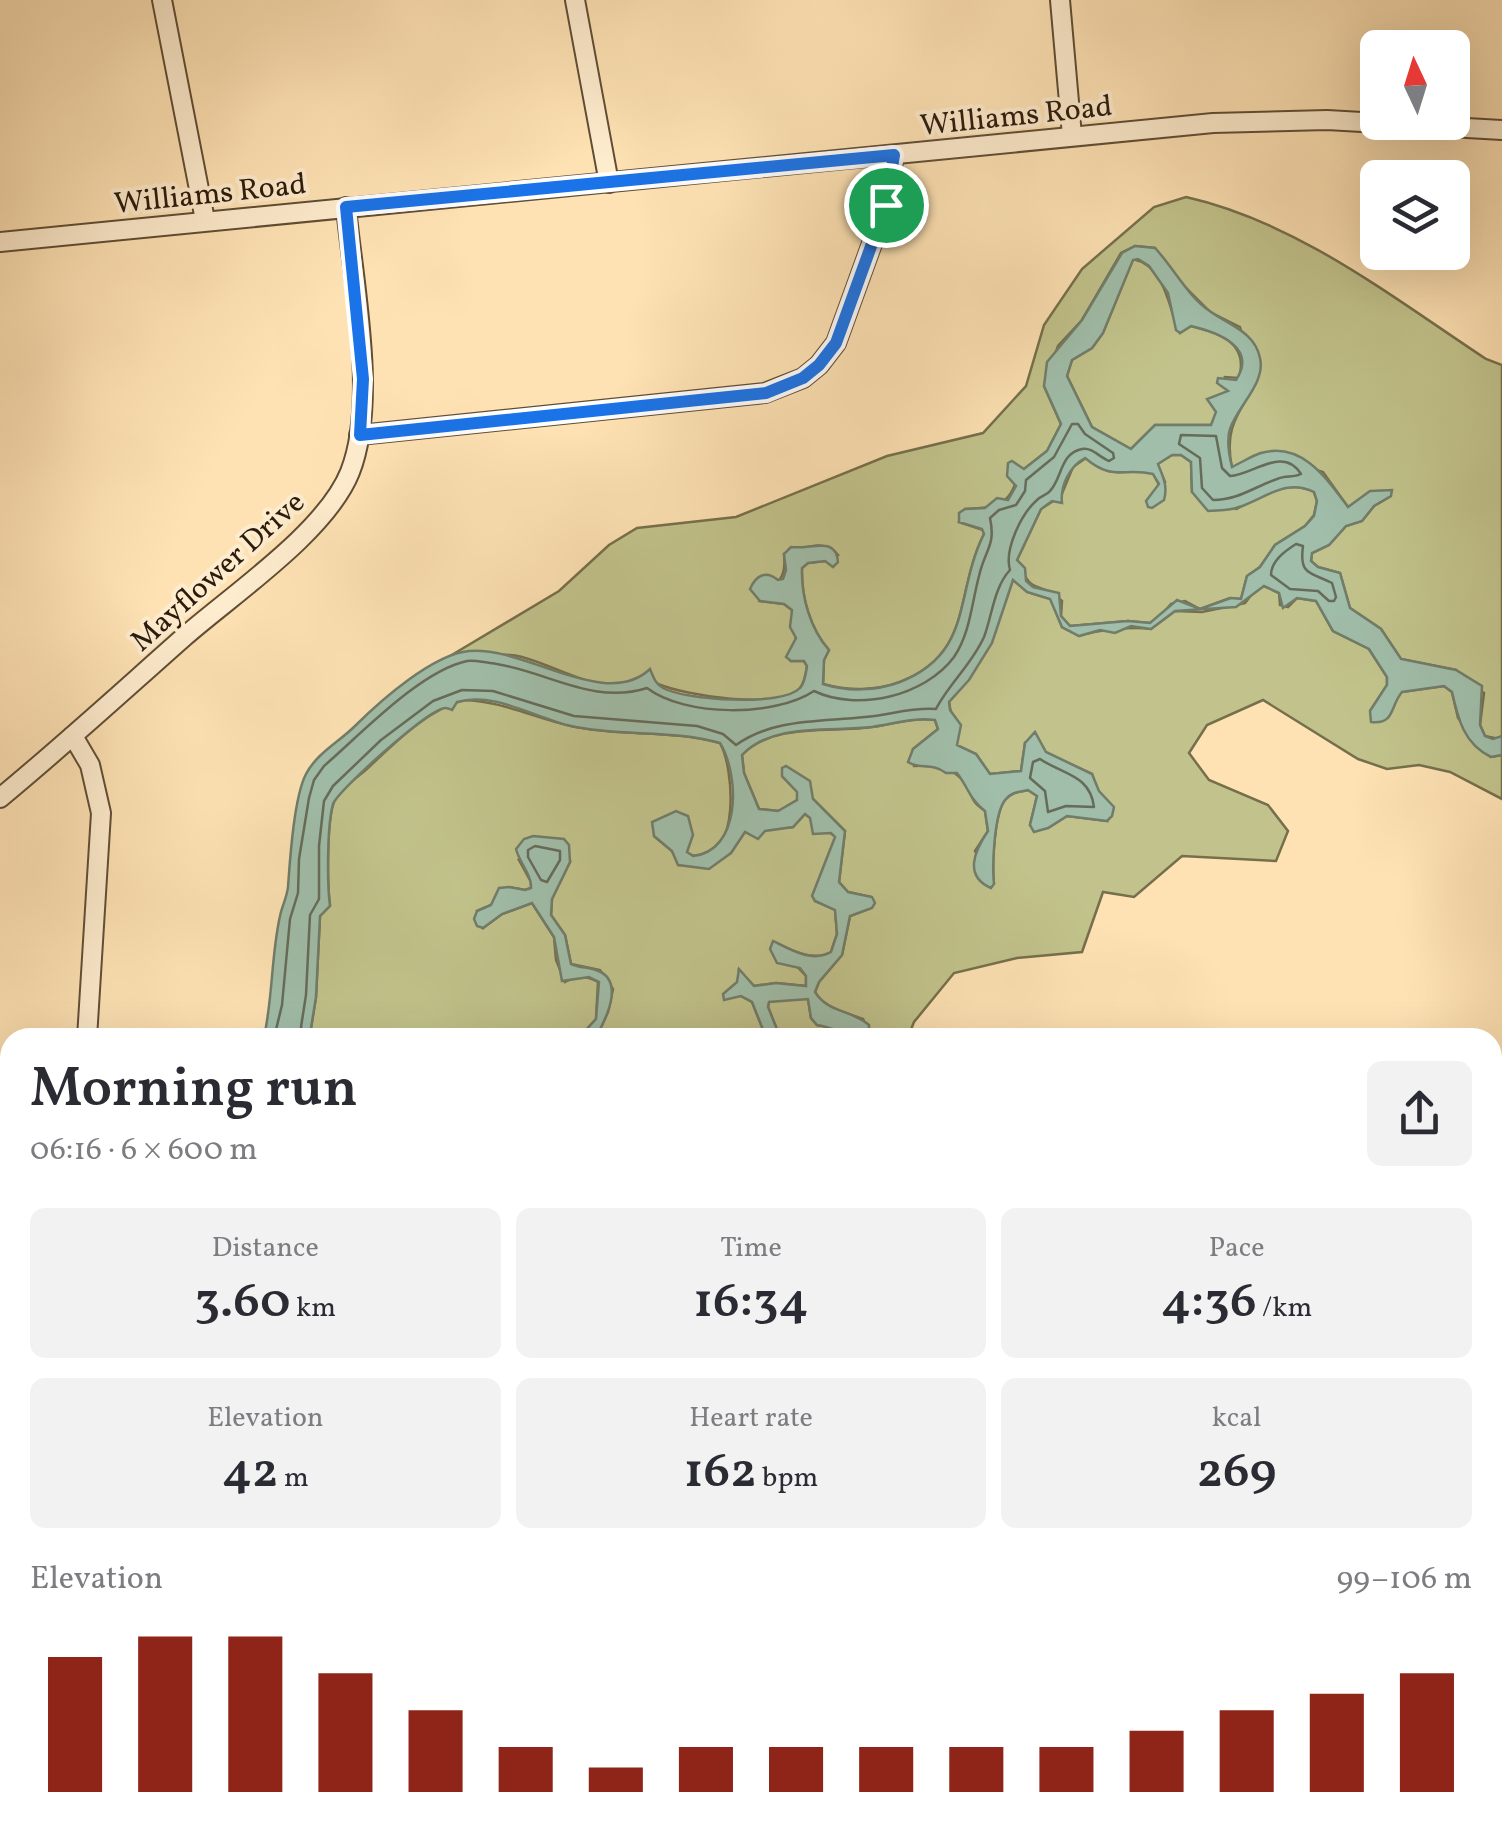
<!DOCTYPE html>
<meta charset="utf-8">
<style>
:root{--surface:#fff;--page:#f2f2f3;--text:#2b2b33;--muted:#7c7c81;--accent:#8f2418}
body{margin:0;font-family:Vollkorn,serif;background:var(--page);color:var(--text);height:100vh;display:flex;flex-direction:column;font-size:38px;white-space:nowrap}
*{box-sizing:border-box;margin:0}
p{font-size:32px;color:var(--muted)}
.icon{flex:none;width:55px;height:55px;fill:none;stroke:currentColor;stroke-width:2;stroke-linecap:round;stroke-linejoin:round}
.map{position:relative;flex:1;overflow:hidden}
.panel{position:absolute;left:0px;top:1028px;width:1502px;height:812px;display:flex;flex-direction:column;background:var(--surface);border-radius:30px 30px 0 0;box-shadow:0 10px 40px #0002}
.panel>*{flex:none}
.needle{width:65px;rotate:356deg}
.fabs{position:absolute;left:1360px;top:30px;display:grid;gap:20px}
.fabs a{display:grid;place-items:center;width:110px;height:110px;border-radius:15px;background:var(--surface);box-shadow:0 10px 40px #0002;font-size:50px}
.pin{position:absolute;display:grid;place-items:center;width:85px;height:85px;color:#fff;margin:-42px;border:5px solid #fff;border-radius:50%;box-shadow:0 2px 10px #0007}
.round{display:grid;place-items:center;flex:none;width:105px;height:105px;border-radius:15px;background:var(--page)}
.head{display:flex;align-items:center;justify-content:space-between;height:170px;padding:0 30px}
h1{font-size:55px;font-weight:600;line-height:75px}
.metrics{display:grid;grid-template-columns:repeat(3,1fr);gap:15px;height:170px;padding:10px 30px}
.metrics div{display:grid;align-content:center;border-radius:15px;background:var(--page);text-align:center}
.metrics b{font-size:50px;font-weight:600}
.metrics small{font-size:28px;font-weight:400}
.metrics p{font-size:28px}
.chart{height:280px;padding:20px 30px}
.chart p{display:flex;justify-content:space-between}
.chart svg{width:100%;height:180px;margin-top:10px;stroke:var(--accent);stroke-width:6}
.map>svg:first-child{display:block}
.green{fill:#c2c38c;stroke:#766f4c;stroke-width:2.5}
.water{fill:#a0beaa;stroke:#717d6a;stroke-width:2.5;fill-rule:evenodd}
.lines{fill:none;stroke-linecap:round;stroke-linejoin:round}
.shore{stroke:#666c5a;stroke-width:2.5}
.street-casing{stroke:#604d35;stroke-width:22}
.street{stroke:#feecce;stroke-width:18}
.route-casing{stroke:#fff;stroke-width:20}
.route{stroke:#1a73e8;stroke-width:12}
.labels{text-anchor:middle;stroke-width:8;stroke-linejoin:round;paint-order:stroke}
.street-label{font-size:30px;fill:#2b1b0b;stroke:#feecce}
</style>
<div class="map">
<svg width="1502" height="1839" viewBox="0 0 1502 1839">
<rect width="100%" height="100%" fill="#fee2b4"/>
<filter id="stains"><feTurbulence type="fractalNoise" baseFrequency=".002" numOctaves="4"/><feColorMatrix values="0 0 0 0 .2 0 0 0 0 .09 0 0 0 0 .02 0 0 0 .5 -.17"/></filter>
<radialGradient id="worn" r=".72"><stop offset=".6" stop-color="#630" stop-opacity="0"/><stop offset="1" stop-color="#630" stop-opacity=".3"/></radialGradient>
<g class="green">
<path d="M 1186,197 C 1297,222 1392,297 1486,359 L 1502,365 L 1502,736 L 1499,739 L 1485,736 L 1480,725 L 1484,693 L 1456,670 L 1401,659 L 1381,629 L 1350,608 L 1340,573 L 1318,567 L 1311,561 L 1312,553 L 1329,545 L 1346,526 L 1362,521 L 1374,506 L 1391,496 L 1348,507 L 1323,472 L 1261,453 L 1232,468 C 1224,429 1237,416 1255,384 L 1240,327 L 1210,312 L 1184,286 L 1155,248 L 1135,246 L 1121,253 L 1082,320 L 1058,346 L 1044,386 L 1061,424 L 1047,451 L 1024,469 L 1019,469 C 1013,504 999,508 965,509 L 959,522 L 983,530 L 984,534 C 954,594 974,653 900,682 C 876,691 848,691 823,684 L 824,660 L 829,650 C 810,629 801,596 802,568 L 808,563 L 825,561 L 838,555 C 825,537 802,549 784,554 C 787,581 776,582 760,601 L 784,604 L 792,610 L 796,638 L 791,661 L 804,661 L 807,666 C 806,673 805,682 800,688 C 778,711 684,695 658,684 C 643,677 627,686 611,685 C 580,683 552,665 522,657 C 500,651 468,658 445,659 L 559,591 L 609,545 L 637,528 L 736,517 L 887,456 L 983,433 L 1026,386 L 1044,325 L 1082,269 L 1154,207 Z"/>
<path d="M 1133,259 C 1166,266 1168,308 1180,333 L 1191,326 C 1220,333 1249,343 1239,378 L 1225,377 L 1228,391 L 1211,425 L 1155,425 L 1131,449 L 1092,427 L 1067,376 L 1072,360 L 1092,348 L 1103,333 Z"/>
<path d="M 1172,455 L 1181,455 L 1191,462 L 1192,492 L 1236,509 C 1261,497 1287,478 1314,492 L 1317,501 L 1314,515 L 1305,526 L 1275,545 L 1260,567 L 1247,576 L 1241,599 L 1230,598 L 1200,609 L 1185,601 L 1171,604 L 1158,619 L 1150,623 L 1128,621 L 1070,626 L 1061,616 L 1062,601 C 1037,578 1033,599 1017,560 L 1041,509 L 1061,496 L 1073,467 L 1086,458 C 1114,482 1123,467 1153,473 L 1159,485 L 1165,482 L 1157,464 Z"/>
<path d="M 1013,579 L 1027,592 L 1051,599 L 1062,627 L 1079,636 C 1098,630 1133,626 1151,629 L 1175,611 L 1202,612 L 1245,603 L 1255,590 L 1264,586 L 1279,593 L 1280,605 L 1288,607 L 1297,598 L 1316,601 L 1333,631 L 1369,649 L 1387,677 L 1387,685 L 1370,711 L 1401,692 L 1444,686 L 1452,692 L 1458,718 L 1491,757 L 1502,755 L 1502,799 L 1450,772 L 1419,765 L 1387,769 L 1358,759 L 1263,700 L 1207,725 L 1189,753 L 1209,780 L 1268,805 L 1288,831 L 1276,861 L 1182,856 L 1134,897 L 1103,892 L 1082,952 L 1017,958 L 954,973 L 914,1022 L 908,1037 L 869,1037 L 871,1034 L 863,1019 L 823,1005 L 815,992 L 819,982 L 842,955 L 850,916 L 871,908 L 871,897 L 848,892 L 839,882 L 845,831 L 813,799 L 782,776 L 798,792 L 797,800 L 779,811 L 759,809 L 744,773 L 742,755 C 774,722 831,733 872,727 C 894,724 913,717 935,720 L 938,729 L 913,749 L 914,766 C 933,765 955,766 966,785 C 974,799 970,800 985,811 L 988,831 L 975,851 L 994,884 C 992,866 994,814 1005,800 C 1011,792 1019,792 1028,790 L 1037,796 L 1030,825 L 1048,828 L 1067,816 L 1107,821 L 1092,774 L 1025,743 L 1021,771 L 990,774 L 976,754 L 957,746 L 949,702 C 986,661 996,631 1013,579 Z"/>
<path d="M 464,700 C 502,701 534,718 571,726 C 620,737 671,729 720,743 C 734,767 741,861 696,856 C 683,854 666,842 654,836 L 672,851 L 679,865 L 731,853 L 745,831 L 793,827 L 805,814 L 836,837 L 815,901 L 835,909 L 837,934 L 831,952 C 812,962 791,950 773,941 L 806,976 L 806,986 L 776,983 L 754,986 L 739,971 L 741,996 L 752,1002 L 766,1037 L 596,1037 L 608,1012 L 613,989 L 600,970 L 571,964 L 565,935 L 551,915 L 552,899 L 570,862 L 519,860 L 531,882 L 531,888 L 525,890 L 509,887 L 491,905 L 477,911 L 483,928 L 502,914 L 532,903 L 554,937 L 556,960 L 565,982 C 577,975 587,976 598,982 L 596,1019 L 586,1030 L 563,1038 L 331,1038 L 314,1033 L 311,1028 L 316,997 L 320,916 L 330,905 C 327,883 327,826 333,805 C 338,788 358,778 370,766 C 398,740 427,710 464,700 Z"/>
<polygon points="777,999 808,999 811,1018 817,1025 843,1029 856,1037 780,1037 768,1007 769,1002"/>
<polygon points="238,1830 543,1830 534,1839 241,1839"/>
<polygon points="1344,1830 1423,1830 1418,1839 1335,1839"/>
</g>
<g class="water">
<path d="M 1135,246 L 1155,248 C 1174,268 1187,296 1211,312 C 1229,325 1255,332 1260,358 C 1266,383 1237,407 1230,429 C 1226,441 1229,455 1232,467 C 1241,463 1251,456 1261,453 C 1302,441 1327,479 1348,507 L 1370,491 L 1392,490 L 1391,496 L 1374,506 L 1362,521 L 1346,526 L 1329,545 L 1312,553 L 1311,561 L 1318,567 L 1340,573 L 1350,608 L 1381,629 L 1401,659 L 1456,670 L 1482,686 L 1480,725 L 1485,736 L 1493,739 L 1502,736 L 1502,755 L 1491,757 C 1464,744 1458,719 1452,692 L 1444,686 L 1402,692 C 1390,706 1395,725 1371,722 L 1370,711 L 1387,685 L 1387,677 L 1369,649 L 1333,631 L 1316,601 L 1297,598 L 1283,608 L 1279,593 L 1264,586 L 1236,607 L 1175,611 L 1151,629 L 1131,626 L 1115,633 L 1100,630 L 1079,636 L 1062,627 L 1050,599 L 1027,592 L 1013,580 L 992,643 L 969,680 L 949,702 L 950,710 L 961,725 L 957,745 L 976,754 L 990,774 L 1021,771 L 1025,743 L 1035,732 L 1046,752 L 1092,774 L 1099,791 L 1114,807 L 1112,816 L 1107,821 L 1067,816 L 1048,828 L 1034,832 L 1030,825 L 1037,796 L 1028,790 C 1019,792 1011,792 1005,800 C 994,814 992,866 994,884 L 991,888 C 963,876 975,850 988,831 L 985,811 C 970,800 968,787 957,773 L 946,773 C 931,762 920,770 908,762 L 913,749 L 938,729 L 935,720 C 913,717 894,724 872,727 C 831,732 773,722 742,755 L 744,773 L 759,809 L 778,811 L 797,800 L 797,792 L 782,776 L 782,768 L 786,766 L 810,781 L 813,799 L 845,831 L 839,882 L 848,892 L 872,897 L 875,903 L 872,908 L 850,916 L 842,955 L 819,982 L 815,992 C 828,1013 852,1010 869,1025 L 869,1037 C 852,1038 835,1028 817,1025 L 811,1018 L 808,999 L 769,1002 L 768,1007 L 780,1037 L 766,1037 L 752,1002 L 741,996 L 724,1000 L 723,994 L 737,982 L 739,969 L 754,986 L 776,983 L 806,986 L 806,976 L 800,968 L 777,963 L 770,949 L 773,941 C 791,950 812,963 831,952 L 837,934 L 835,910 L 815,901 L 812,896 L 835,837 L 831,833 L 813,834 L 810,818 L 805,814 L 793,827 L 765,831 L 758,839 L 745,832 L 731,853 L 709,869 L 678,865 L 672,851 L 654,836 L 652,822 L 676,811 L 688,816 L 693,835 L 687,852 L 693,856 C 741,851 740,776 720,743 C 672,729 620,737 571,726 C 535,718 494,691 457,702 L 452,710 C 450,709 447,708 445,708 C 430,708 338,790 333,804 C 327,825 327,884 330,906 L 320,916 L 316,997 L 311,1028 L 314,1033 L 331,1037 L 264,1037 C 273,997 271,956 280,916 C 282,906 287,897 288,887 C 290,859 294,797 306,774 C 317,753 339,742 355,726 C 380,701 433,654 469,651 C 526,646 606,711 650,669 C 653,676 655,684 663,688 C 685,700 782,707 800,688 C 805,683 806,673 807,666 L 804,661 L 791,661 L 786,657 L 796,638 L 790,627 L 792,610 L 784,604 L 760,601 L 750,589 C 756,575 766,570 778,580 L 783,579 L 786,570 L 784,554 L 791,547 C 810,550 836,535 838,562 L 833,567 L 825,561 L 808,563 L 802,568 C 801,596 810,629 829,650 L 824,660 L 823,684 C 848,692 876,691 900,682 C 974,653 954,594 984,534 L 982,529 L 959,522 L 959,513 L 965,509 L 985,508 L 997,498 L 1008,500 L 1016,486 L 1007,476 L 1008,463 L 1012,461 L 1024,469 L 1047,451 L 1061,424 L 1044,386 L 1047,362 L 1082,320 L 1122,253 ZM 1138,259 L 1149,266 L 1168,293 L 1176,330 L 1180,333 L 1191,326 C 1217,332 1258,347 1236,380 L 1218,378 L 1217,383 L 1228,391 L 1207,399 L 1216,412 L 1211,425 L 1155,425 L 1131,449 L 1092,427 L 1067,376 L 1072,360 L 1092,348 L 1103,333 L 1133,260 ZM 1172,455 L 1181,455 L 1191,462 L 1192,492 L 1208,511 C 1218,510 1230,511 1239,507 C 1266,498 1286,478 1314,492 L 1317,501 L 1314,516 L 1305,526 L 1275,545 L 1260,567 L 1247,576 L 1241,599 L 1231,598 L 1200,609 L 1177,600 L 1150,623 L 1128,621 L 1070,626 L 1061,616 L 1059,593 L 1033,587 L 1026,581 L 1025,568 L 1017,560 L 1041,509 L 1052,501 L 1062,503 C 1060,485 1070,466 1085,458 C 1114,482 1123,467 1153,474 L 1159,484 L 1146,501 L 1148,507 L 1152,508 L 1164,500 C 1168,486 1163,477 1158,464 Z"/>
<path d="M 533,836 L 564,839 L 569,845 L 570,862 L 552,899 L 551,915 L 565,935 L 571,964 C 580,968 588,967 596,970 C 626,980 606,1019 596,1037 L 563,1037 L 586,1030 L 596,1019 L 599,982 L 589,977 L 562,981 L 554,937 L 532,903 L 502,914 L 483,928 L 477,926 L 474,919 L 477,911 L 491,905 L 499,888 L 509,887 L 525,890 L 531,888 C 532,875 519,862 516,849 L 524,839 Z"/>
<polygon points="0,1353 10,1359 10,1830 238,1830 241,1839 0,1839"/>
<polygon points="1502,1742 1502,1839 1418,1839 1423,1830 1492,1830 1493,1749"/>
<polygon points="543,1830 613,1830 604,1839 534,1839"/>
</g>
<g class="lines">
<g class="shore">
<path d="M 1181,435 L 1216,436 L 1222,468 L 1230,476 C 1253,475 1283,445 1301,474 C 1293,478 1286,475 1277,479 C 1254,487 1238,500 1213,500 L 1202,488 L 1200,458 L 1179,444 Z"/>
<path d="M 1296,544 L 1303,546 C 1299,575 1310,572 1332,583 L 1336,597 L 1334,601 L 1329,601 L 1318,591 L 1290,589 L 1271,575 C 1271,561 1285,551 1296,544 Z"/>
<path d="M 1040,759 C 1064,775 1090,775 1094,807 L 1066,806 L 1048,812 L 1045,791 L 1030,778 L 1033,762 Z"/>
<polygon points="535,846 560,851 560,860 547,882 541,880 528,857 528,850"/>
<path d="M 274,1038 L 282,1005 L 290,919 L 298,893 L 299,859 L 309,798 L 314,780 L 324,766 C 360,735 420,671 467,661 C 474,660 482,662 490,663 C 543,669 592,706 647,688 C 685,717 775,717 814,691 C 858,712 925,696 954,657 C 970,634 972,602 979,576 C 985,549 996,546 990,518 L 999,510 L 1016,505 L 1025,491 L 1026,480 L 1054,457 L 1072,424 L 1078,424 L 1085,434 L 1113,453 L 1114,458 L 1109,461 C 1099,457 1092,447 1082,449 C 1060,453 1062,479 1050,491 C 1047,495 1041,496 1037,500 C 1021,514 1004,550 1010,570 C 994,587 992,616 984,637 C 972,664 948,685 936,709 C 911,707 890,715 865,717 C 820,722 774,718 736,745 L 723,734 L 697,726 L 574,716 L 493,691 L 462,690 L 433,701 L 381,740 L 333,786 L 324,801 L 319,846 L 319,899 L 310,915 L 306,995 L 301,1027 L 305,1038"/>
</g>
<g class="street-casing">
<g id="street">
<polyline points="162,0 205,220"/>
<polyline points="575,0 609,183"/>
<polyline points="1060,0 1072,136"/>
<polyline points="0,242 1213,123 1327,120 1502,130"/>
<polyline points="359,435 765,393 803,378 819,365 836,343 886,205 894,155"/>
<polyline points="73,736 90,765 101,813 87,1038"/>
<path d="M 0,798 C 63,746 123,691 184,637 C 233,594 326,532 350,472 C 378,401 353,282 346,207"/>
<polyline points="0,1140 10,1141"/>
<polyline points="741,1839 747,1830"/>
</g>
</g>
<use href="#street" class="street"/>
</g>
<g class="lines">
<g class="route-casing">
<polygon id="route" points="894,155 886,205 836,343 819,365 803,378 766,393 360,435 363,379 346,207"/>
</g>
<use href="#route" class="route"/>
</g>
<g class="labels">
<g class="street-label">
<text transform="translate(1016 115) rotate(-6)" y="10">Williams Road</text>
<text transform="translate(210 193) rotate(-6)" y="10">Williams Road</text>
<text transform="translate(217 571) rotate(-42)" y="10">Mayflower Drive</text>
</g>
</g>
<rect width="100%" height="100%" filter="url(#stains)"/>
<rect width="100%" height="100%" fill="url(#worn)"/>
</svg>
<div class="fabs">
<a><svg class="needle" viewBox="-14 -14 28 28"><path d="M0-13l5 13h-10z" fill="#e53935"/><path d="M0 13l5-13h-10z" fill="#7c7c81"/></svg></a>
<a><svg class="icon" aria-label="layers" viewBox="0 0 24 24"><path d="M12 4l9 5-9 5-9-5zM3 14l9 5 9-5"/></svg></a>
</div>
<div class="pin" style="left:886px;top:205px;background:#1e9e55"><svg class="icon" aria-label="arrive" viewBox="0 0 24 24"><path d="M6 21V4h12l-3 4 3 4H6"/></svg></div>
<section class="panel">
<div class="head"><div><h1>Morning run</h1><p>06:16 · 6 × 600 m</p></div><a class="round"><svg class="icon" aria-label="share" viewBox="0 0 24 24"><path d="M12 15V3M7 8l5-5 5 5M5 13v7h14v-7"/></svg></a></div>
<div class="metrics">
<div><p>Distance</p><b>3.60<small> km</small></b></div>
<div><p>Time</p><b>16:34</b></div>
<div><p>Pace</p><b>4:36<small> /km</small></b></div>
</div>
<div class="metrics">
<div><p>Elevation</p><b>42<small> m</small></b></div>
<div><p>Heart rate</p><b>162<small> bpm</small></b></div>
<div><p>kcal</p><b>269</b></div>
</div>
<div class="chart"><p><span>Elevation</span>99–106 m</p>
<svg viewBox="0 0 160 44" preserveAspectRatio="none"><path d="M5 44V11M15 44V6M25 44V6M35 44V15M45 44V24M55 44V33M65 44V38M75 44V33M85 44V33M95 44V33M105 44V33M115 44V33M125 44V29M135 44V24M145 44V20M155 44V15"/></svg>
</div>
</section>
</div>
